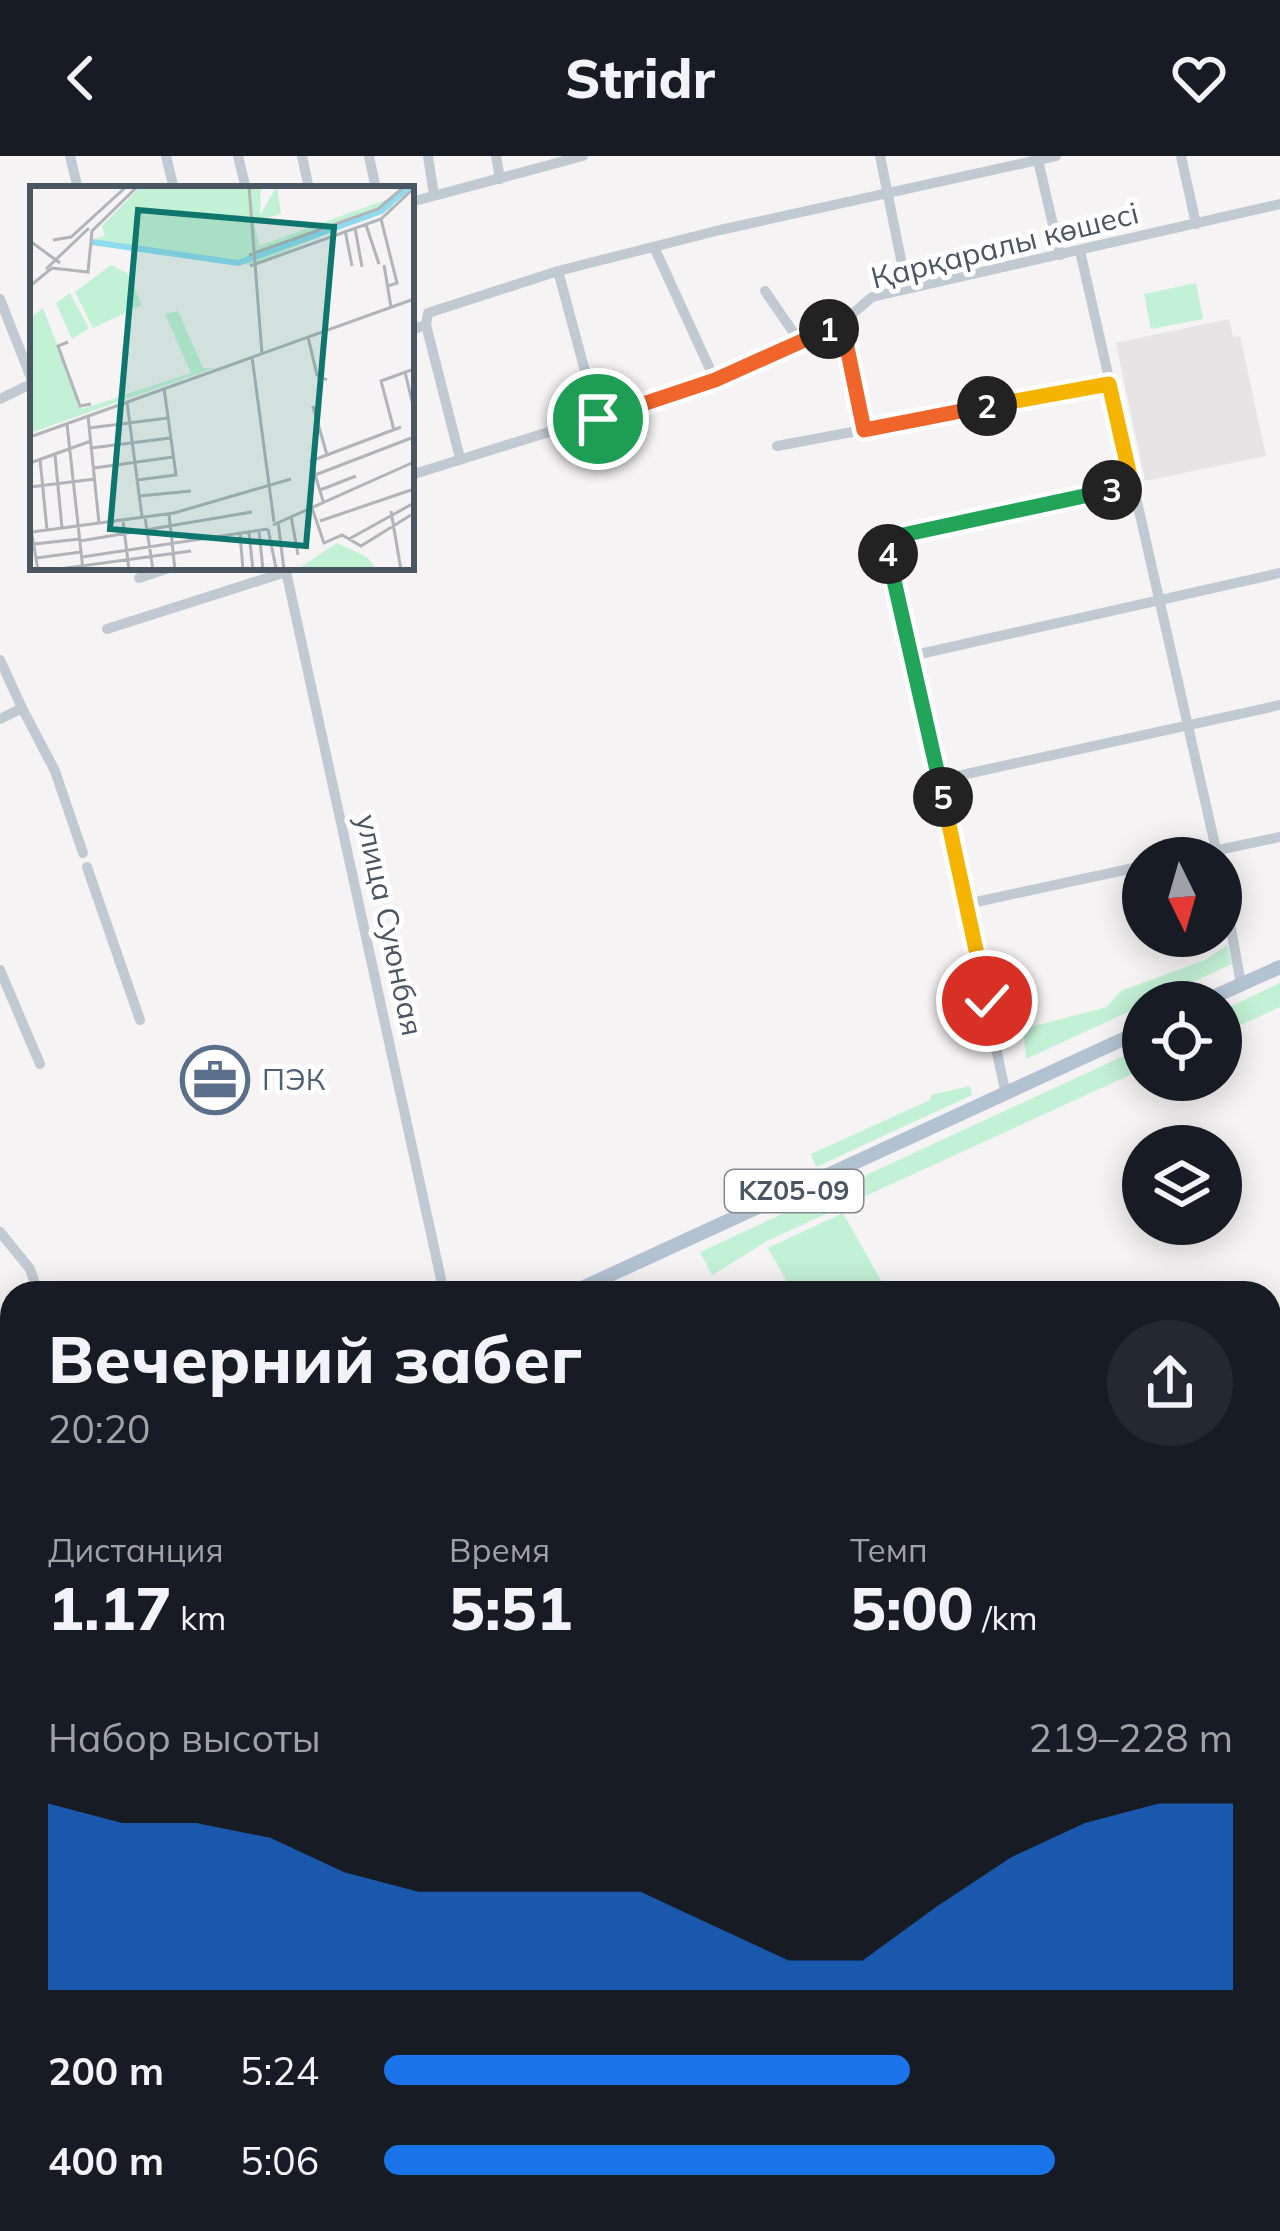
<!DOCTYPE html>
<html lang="ru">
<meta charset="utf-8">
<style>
:root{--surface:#171b24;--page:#242831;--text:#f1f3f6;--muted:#9ea1a6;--accent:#1a73e8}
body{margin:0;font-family:Mulish,sans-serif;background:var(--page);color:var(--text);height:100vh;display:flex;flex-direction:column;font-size:45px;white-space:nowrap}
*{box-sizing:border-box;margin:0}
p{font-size:39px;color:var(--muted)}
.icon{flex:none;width:66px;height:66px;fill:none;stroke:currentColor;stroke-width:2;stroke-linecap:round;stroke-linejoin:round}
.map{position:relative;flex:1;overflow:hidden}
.panel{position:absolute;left:0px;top:1125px;width:1281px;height:951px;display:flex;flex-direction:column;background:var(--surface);border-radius:36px 36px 0 0;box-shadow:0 6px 30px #0003}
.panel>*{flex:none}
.needle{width:78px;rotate:175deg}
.buttons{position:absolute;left:1122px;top:681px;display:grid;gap:24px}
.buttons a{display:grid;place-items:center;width:120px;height:120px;border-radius:50%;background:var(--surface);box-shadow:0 6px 30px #0003;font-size:60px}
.pin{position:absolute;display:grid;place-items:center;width:102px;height:102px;color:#fff;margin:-51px;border:6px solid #fff;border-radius:50%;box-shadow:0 3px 12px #0007}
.km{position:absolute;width:60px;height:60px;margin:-30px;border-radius:50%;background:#222;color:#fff;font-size:33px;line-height:60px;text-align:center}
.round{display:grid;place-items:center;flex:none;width:126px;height:126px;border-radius:63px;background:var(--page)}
.head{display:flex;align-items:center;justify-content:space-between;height:204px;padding:0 48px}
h1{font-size:66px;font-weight:800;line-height:90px}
.stats{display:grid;grid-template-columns:repeat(3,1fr);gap:18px;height:204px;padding:12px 48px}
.stats div{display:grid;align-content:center}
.stats b{font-size:60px;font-weight:800}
.stats small{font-size:33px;font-weight:400}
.stats p{font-size:33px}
.chart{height:336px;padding:24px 48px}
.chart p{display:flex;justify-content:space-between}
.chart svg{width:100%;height:216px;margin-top:12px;fill:var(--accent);opacity:.7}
ul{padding:0 48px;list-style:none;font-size:39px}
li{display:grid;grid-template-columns:192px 144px 1fr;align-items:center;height:90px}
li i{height:30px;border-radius:15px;background:var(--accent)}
header{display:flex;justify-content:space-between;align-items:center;height:156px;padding:0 48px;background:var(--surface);font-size:54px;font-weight:800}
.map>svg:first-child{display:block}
.education{fill:#e6e4e5}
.green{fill:#c3f1d5}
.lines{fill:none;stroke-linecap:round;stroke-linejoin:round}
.canal{stroke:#90daee;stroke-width:9}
.minor{stroke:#c1cad2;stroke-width:10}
.major{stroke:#b3c2d1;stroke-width:14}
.split-1-casing{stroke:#fff;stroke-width:24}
.split-2-casing{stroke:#fff;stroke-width:24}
.split-3-casing{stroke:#fff;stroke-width:24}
.split-4-casing{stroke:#fff;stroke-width:24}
.split-5-casing{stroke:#fff;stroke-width:24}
.split-6-casing{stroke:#fff;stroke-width:24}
.split-1{stroke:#f0652b;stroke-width:15}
.split-2{stroke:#f0652b;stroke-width:15}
.split-3{stroke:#f5b400;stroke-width:15}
.split-4{stroke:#22a559;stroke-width:15}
.split-5{stroke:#22a559;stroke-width:15}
.split-6{stroke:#f5b400;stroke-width:15}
.labels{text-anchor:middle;stroke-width:10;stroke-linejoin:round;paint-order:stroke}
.shield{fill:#fff;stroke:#808990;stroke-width:3}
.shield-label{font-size:27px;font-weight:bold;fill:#4a5661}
.street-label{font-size:30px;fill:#4a5661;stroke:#fff}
.service-label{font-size:30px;fill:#4e5e75;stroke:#fff;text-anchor:start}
.inset-river{fill:none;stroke:#90daee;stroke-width:6}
.inset-road{fill:none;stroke:#b1b4b9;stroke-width:3}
.view{fill:#0f766e;fill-opacity:0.15;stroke:#0f766e;stroke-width:6}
.inset-edge{fill:none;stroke:#4a5661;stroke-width:6}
</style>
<header><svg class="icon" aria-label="back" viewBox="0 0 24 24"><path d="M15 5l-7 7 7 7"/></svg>Stridr<svg class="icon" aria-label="heart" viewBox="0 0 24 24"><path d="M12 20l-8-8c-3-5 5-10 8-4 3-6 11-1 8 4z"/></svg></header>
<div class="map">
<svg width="1280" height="2075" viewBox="0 0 1280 2075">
<rect width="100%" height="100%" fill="#f5f3f3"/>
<polygon class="education" points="1229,163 1233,181 1240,180 1266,300 1145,325 1116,187"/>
<g class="green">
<polygon points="1196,127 1203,163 1151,173 1144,138"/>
<polygon points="1227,789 1232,808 1026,903 1023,873 1107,851 1121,835 1205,804"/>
<polygon points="1280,827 1280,851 1221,878 1221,855"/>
<polygon points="1143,891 1143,913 769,1084 712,1119 700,1096"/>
<polygon points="970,930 972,939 816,1011 811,998 930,944 931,939"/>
<polygon points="843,1057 888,1137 793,1137 768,1092"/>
<polygon points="1280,1416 1280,1610 1269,1590 1269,1423"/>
<polygon points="1269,1846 1280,1847 1280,2075 505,2075 524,2064 1269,2064"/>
<polygon points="12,2035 12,2064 99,2064 76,2075 0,2075 0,2041"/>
</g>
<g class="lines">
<g class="canal">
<polyline points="1269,1824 1280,1824"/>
<polyline points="0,2059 12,2054"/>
</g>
<g class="minor">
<polyline points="70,0 78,33"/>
<polyline points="166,0 174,33"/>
<polyline points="238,0 246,33"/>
<polyline points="302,0 309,33"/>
<polyline points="369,0 376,33"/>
<polyline points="428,0 434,39"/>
<polyline points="496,0 500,23"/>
<polyline points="880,0 907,133"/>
<polyline points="1037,0 1060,99"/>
<polyline points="1181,0 1196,68"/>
<polyline points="411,46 583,0"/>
<polyline points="654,91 715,224"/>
<polyline points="1080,95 1218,702"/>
<polyline points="558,115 598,263"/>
<polyline points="765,135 800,186"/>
<polyline points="0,143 33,227 0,243"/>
<polyline points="842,167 864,273"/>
<polyline points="426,169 460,302"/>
<polyline points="411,174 426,169 428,157 558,115 720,74 1056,0"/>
<polyline points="777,290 1109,228"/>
<polyline points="411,319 715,224 842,167 872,141 1280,48"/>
<polyline points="285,411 444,1137"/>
<polyline points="139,422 172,411"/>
<polyline points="107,473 286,416"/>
<polyline points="911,500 1280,417"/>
<polyline points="0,504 22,552 0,563"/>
<polyline points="22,552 55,615 83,697"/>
<polyline points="939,624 1280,549"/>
<polyline points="1181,702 1280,681"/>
<polyline points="87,711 140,864"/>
<polyline points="1221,718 1241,828"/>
<polyline points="967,748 1143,710"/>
<polyline points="0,814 40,908"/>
<polyline points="1006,938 884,383 1132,329"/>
<polyline points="0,1076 30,1113 38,1137"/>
<polyline points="0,1968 12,2010"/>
<polyline points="0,2032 12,2026"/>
<polyline points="562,2064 564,2075"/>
<polyline points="26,2075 51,2064"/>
</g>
<g class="major">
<polyline points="1202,846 1280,811"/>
<polyline points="571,1137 1143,874"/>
<polyline points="0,1399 12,1394"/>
</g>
</g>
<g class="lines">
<g class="split-1-casing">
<polyline id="split-1" points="598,263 715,224 829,173"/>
</g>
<g class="split-2-casing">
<polyline id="split-2" points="829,173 842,167 864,274 987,250"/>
</g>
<g class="split-3-casing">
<polyline id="split-3" points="987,250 1109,228 1132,329 1112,334"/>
</g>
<g class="split-4-casing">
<polyline id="split-4" points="888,398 884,383 1112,334"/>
</g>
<g class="split-5-casing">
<polyline id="split-5" points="888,398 943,641"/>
</g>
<g class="split-6-casing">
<polyline id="split-6" points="943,641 987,845"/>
</g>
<use href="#split-1" class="split-1"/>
<use href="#split-2" class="split-2"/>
<use href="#split-3" class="split-3"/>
<use href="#split-4" class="split-4"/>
<use href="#split-5" class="split-5"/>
<use href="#split-6" class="split-6"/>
</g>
<defs>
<g id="office-ring" transform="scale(3.45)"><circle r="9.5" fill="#fff" stroke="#5c6f8a" stroke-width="1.5"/><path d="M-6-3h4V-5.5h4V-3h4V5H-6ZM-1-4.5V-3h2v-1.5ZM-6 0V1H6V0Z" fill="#5c6f8a"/></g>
</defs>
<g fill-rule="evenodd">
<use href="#office-ring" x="215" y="924"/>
</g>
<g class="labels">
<rect class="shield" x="725" y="1014" width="138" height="42" rx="9"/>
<g class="shield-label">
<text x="794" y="1044">KZ05-09</text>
</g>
<g class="street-label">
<text transform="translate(1005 90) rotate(-14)" y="10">Қарқаралы көшесі</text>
<text transform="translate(389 769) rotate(78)" y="10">улица Суюнбая</text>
</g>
<g class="service-label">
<text x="262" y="934">ПЭК</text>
</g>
</g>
<g transform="translate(30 30)">
<rect width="384" height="384" fill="#f5f3f3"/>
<path d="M 111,0 L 231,0 L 230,29 L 247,0 L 251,28 L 224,35 L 229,60 L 355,14 L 363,22 L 220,79 L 64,53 L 75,50 L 72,40 ZM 81,79 L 97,87 L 112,119 L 63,142 L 45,106 ZM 40,107 L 59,142 L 42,153 L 26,117 ZM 13,122 L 52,223 L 161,187 L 135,128 L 148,125 L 173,182 L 184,182 L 3,246 L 0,132 ZM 307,357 L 337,371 L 347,384 L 266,384 Z" fill="#c3f1d5"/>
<path class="inset-river" d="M 62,56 L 208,77 L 351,25 L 380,0"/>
<path class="inset-road" d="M 219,0 L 232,168M 351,33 L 367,97 L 358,100M 336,39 L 349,78M 325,42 L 332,81M 315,44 L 322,80M 23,54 L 41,51 L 97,0M 0,55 L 30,77M 219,69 L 348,23 L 375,0M 354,79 L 361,121M 220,80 L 351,33 L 384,2M 16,83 L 59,42M 0,100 L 22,82 L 58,86 L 62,45 L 108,0M 278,151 L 287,189 L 297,194M 38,156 L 28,160 L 50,220 L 61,218M 222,171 L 244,336M 375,186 L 384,224M 97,216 L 112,331M 283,220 L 297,269M 58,230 L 69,337M 37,238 L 53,384M 59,242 L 138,232M 364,244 L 351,195 L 384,183M 0,251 L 384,113M 61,262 L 140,252M 25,269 L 32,342M 10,273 L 17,344M 0,277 L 61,255M 64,282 L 143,271M 285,289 L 384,251M 107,294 L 146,289 L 134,202M 0,301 L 65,293M 290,304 L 326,290M 109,310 L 161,305M 293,315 L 281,275 L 371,241M 282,322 L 294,357 L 312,349 L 331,360 L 381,329M 361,325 L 371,384M 139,328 L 145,384M 261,330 L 268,369M 115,331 L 123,384M 93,334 L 99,384M 248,335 L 254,384M 290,335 L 384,303M 0,337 L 8,384M 243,339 L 384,276M 238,343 L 246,382M 229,345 L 233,384M 2,346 L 144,327 L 261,293M 219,347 L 223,384M 210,348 L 213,384M 319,353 L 384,317M 50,355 L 222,326M 4,358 L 50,353M 52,371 L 238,343M 6,372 L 51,366M 22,384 L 161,365"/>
<path class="view" d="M 108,24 L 304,41 L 276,360 L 80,343 Z"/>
<rect width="384" height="384" class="inset-edge"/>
</g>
</svg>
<div class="buttons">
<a><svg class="needle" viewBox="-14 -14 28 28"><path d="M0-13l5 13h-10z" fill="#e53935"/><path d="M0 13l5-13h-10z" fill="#9ea1a6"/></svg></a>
<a><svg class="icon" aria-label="locate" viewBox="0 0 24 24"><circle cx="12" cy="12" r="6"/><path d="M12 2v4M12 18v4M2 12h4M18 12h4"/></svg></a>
<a><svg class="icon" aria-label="layers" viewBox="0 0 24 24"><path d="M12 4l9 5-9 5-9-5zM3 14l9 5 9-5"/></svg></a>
</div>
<div class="pin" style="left:598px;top:263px;background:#1e9e55"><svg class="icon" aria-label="arrive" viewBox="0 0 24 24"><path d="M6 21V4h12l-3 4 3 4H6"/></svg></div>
<div class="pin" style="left:987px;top:845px;background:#d93025"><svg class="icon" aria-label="check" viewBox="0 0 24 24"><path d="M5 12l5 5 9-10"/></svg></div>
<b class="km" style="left:829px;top:173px">1</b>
<b class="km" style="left:987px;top:250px">2</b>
<b class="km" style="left:1112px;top:334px">3</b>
<b class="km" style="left:888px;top:398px">4</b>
<b class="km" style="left:943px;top:641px">5</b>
<section class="panel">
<div class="head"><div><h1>Вечерний забег</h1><p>20:20</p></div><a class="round"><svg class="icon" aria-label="share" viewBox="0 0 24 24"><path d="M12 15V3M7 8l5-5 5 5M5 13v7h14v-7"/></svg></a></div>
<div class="stats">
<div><p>Дистанция</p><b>1.17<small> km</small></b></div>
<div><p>Время</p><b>5:51</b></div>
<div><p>Темп</p><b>5:00<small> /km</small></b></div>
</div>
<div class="chart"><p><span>Набор высоты</span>219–228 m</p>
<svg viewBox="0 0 160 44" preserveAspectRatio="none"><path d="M0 44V6L10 10L20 10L30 13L40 20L50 24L60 24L70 24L80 24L90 31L100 38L110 38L120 27L130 17L140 10L150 6L160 6V44z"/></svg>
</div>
<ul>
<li><b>200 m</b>5:24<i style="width:62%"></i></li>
<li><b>400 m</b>5:06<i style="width:79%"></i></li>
</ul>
</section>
</div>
